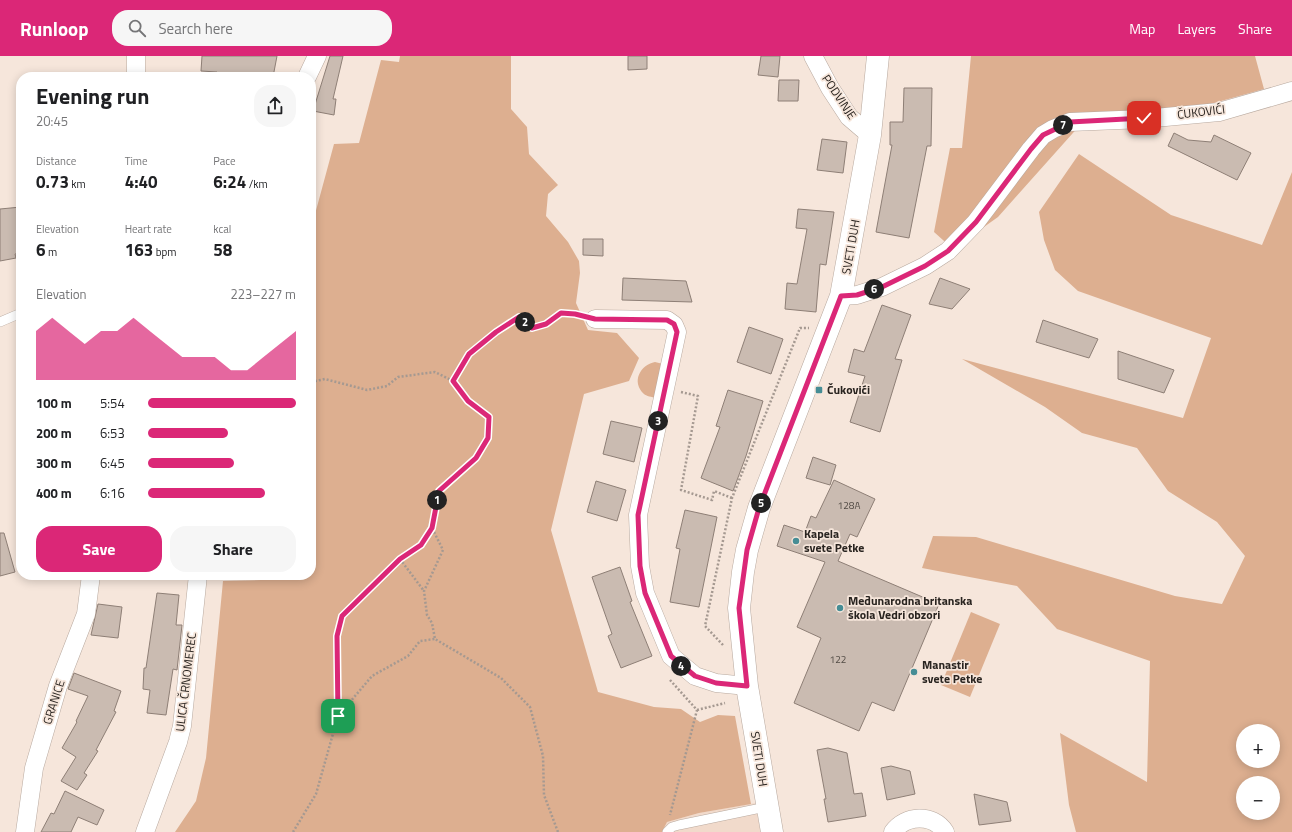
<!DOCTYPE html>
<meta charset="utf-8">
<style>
:root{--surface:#fff;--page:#f6f6f6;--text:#202124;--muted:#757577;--accent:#db2777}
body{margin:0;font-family:"Titillium Web",sans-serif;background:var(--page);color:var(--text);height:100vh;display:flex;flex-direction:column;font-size:15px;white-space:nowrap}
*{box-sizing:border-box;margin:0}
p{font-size:13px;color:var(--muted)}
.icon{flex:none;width:22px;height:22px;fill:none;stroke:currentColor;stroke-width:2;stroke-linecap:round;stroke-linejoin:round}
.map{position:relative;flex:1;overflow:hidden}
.panel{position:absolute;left:16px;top:16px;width:300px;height:508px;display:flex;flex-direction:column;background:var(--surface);border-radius:16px;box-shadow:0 2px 10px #0003}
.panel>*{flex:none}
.fabs{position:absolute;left:1236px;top:668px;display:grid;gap:8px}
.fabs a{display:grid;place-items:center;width:44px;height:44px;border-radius:50%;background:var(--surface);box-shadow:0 2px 10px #0003;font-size:20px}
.pin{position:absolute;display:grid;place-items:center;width:34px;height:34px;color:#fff;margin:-17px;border-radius:8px;box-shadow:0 2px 6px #0006}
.km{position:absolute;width:20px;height:20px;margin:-10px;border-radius:50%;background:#222;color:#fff;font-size:11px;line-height:20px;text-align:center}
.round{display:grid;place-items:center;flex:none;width:42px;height:42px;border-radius:16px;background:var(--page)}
.headline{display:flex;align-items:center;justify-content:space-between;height:68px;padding:0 20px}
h1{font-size:22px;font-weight:700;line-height:30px}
.stats{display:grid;grid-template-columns:repeat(3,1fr);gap:6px;height:68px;padding:4px 20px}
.stats div{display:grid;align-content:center}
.stats b{font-size:17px;font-weight:700}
.stats small{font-size:11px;font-weight:400}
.stats p{font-size:11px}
.chart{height:112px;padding:8px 20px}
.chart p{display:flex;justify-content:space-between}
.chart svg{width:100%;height:72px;margin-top:4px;fill:var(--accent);opacity:.7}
.action{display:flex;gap:8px;margin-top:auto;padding:8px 20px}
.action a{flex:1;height:46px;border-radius:16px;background:var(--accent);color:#fff;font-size:16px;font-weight:700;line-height:46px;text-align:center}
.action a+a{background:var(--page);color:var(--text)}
ul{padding:0 20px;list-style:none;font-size:13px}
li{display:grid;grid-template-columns:64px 48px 1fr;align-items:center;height:30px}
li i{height:10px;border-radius:5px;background:var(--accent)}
header{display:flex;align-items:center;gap:24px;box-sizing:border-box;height:56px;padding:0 20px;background:var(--accent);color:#fff}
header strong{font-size:19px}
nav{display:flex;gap:22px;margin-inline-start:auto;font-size:14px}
.search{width:280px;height:36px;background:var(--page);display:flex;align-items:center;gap:10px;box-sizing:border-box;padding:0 14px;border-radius:16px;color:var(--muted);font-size:15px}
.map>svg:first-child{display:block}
.built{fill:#f1dacb}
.green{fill:#ddaf90;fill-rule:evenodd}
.building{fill:#cabbb1;stroke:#8e7f76}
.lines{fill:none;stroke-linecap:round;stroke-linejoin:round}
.lane-casing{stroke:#b8a99f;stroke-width:10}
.street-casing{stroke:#b8a99f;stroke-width:19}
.secondary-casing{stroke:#b8a99f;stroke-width:23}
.path{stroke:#a59991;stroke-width:2.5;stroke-dasharray:2 2;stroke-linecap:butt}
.lane{stroke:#fff;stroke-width:9}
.street{stroke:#fff;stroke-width:18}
.secondary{stroke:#fff;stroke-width:22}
.route-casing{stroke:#fff;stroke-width:8}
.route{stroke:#db2777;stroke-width:5}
.poi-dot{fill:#468d95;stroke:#f6e6db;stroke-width:1.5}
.labels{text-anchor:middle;stroke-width:3.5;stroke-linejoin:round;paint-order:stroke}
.number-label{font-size:10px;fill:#514a44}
.street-label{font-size:12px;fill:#292420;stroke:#f6e6db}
.poi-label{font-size:12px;font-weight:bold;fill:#292420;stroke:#f6e6db;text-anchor:start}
</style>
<header>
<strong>Runloop</strong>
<div class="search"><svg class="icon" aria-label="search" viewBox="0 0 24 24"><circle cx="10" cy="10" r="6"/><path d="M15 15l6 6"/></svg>Search here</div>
<nav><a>Map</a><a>Layers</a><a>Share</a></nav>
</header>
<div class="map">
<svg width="1292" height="776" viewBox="0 0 1292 776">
<rect width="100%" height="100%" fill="#f6e6db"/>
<polygon class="built" points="755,747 761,776 662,776 667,766 699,757"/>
<g class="green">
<polygon points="400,0 511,0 511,53 527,71 529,98 558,129 548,138 546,160 568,186 579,205 580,217 576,247 588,274 617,277 639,302 629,325 584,338 551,474 598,636 654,651 681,653 700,666 718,659 735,660 751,748 699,757 667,766 662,776 175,776 196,745 206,702 223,525 261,524 261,519 311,519 311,173 334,88 359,87 381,4 399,6"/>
<polygon points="971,0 1255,0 1264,33 1171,59 1089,59 998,161 953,193 934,176 950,92 962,92"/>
<path d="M 1079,98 L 1171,159 L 1262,189 L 1292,116 L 1292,776 L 1076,776 L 1069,749 L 1060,677 L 1147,726 L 1150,605 L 1057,573 L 1017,530 L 922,512 L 933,480 L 976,481 L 1175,540 L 1222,548 L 1245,500 L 1217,466 L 1168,435 L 1137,392 L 1082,377 L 1045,351 L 962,303 L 1183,362 L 1211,282 L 1078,235 L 1055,214 L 1044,184 L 1039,156 ZM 1243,675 L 1273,675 L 1273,705 L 1243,705 ZM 1243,727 L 1273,727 L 1273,757 L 1243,757 Z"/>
<path d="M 655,306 L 663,308 L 656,342 C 652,341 646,340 644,338 C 631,326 640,309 655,306 Z"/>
<polygon points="971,556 1000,568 970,641 941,629"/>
</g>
<g class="building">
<polygon points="202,0 277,0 273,21 216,21 217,16 201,15"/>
<polygon points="330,0 343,0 333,43 336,43 334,59 313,55"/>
<polygon points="628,0 647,0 647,13 628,14"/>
<polygon points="761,0 780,0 778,21 758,19"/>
<polygon points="779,24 799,24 798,45 778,45"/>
<polygon points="904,32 932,32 931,90 927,90 909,182 876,176 892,89 890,89 890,66 903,66"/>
<polygon points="1174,77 1188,84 1211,86 1214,79 1251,97 1237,124 1168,90"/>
<polygon points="822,83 847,86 843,117 817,114"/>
<polygon points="21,151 21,197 15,198 16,202 0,205 0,153"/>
<polygon points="798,153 834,156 826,209 820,208 816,256 785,253 787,227 797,228 807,173 796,172"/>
<polygon points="583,183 603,183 603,200 583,199"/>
<polygon points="623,222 686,225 692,246 622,244"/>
<polygon points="940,222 970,233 952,253 929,248"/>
<polygon points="882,249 911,259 895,303 902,304 880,376 850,366 865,320 848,316 854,293 864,296"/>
<polygon points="1043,264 1098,283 1089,302 1036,286"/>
<polygon points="749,271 783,283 771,318 737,306"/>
<polygon points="1118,295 1174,314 1164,337 1118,323"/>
<polygon points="728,334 763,345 746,400 733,435 701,422 720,371 716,370"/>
<polygon points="611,365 642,372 634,406 603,398"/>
<polygon points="813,401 836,409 830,429 806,422"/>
<polygon points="834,424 875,443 857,481 850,478 838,505 939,548 894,655 872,646 859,675 794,647 821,582 797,571 825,506 777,490 784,469 805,476 811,460 816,462"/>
<polygon points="596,425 626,434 617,465 587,456"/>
<polygon points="685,454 717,461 699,551 670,546 680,493 676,492"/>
<polygon points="0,477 4,477 15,516 0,520"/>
<polygon points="620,511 632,545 630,546 652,600 621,612 608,580 612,578 592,521"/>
<polygon points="157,537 179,539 176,569 182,569 177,614 173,613 166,659 147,657 150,634 143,633 144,612 146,612"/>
<polygon points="98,548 122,551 118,582 91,579"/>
<polygon points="74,617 121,635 114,655 116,656 96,694 98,695 84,717 87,719 77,734 61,725 76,701 62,692 77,666 76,665 88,640 68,633"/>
<polygon points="828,692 847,697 854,738 862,737 866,760 828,766 824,743 826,743 817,694"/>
<polygon points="891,710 910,715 915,738 887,744 881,712"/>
<polygon points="65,735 104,754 97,769 78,761 71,776 41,776 51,757 54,758"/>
<polygon points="974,738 1007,746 1011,765 979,769"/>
</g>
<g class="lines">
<g class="lane-casing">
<g id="lane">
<polyline points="0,266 21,257"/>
<polyline points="667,776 672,771 679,769 766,751"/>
</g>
</g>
<g class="street-casing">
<g id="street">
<polyline points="136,0 136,21"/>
<polyline points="813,0 830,32 849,61 870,79"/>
<polyline points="307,21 317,0"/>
<polyline points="841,240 857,239 882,231 925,210 948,195 976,166 1031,93 1043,79 1053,73 1070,66 1144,63 1219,56 1292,35"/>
<polyline points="595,263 667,264 674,269 677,276 638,459 640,510 645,537 671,600 695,620 716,627 747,630"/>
<polyline points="25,776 34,712 58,630 86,558 91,519"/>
<polyline points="145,776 178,686 182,670 198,519"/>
<path d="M 893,776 C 905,759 933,757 945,776"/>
</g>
</g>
<g class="secondary-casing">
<polyline id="secondary" points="772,776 747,630 739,552 743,516 747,494 759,452 841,240 870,79 878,0"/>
</g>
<g class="path">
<polyline points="311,326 325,323 367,334 387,330 398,321 435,316 453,325"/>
<polyline points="681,336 698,340 681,434 712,444 714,435 732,442"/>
<polyline points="400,503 424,535"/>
<polyline points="723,589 705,570 732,442 800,272 809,272"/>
<polyline points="670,624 697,654 670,759"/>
<polyline points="697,654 725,647"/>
<polyline points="339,659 372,620 408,600 420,585 435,583"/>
<polyline points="293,776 316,738 338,660 337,581 342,560 400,503 421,489 432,473"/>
<polyline points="558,776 544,739 543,700 530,651 501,622 435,583 432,567 427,559 424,535 443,494 432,472 439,435 476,402 488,382 489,361 468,345 453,325 469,298 496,276 519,261 532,272 546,268 561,257 579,259"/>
</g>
<use href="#lane" class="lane"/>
<use href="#street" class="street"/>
<use href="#secondary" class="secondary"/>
</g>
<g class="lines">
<g class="route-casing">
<polyline id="route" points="338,660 337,580 342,560 400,503 421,489 432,472 439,435 476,402 488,382 489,361 468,345 453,325 469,298 496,276 519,261 532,272 546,268 561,257 575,258 595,263 667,264 674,268 677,276 638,459 640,510 645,537 671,600 695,620 716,627 747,630 739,552 747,494 759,452 841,240 857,239 882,231 925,210 948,195 976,166 1031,93 1043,79 1070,66 1144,62"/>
</g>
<use href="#route" class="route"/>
</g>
<g class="poi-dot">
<rect x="815" y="330" width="8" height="8" rx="2"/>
<circle cx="796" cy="485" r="4"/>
<circle cx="840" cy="552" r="4"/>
<circle cx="914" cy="616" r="4"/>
</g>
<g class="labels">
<g class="number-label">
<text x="849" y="453">128A</text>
<text x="838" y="607">122</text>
</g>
<g class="street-label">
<text transform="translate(839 41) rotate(56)" y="4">PODVINJE</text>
<text transform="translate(1201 56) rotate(-7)" y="4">ČUKOVIĆI</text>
<text transform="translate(851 191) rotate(-80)" y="4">SVETI DUH</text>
<text transform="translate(186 626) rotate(-83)" y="4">ULICA ČRNOMEREC</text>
<text transform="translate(54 646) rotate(-72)" y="4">GRANICE</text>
<text transform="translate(759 703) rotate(81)" y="4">SVETI DUH</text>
</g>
<g class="poi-label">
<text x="827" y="338">Čukovići</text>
<text x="804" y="482">Kapela<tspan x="804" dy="14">svete Petke</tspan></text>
<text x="848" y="549">Međunarodna britanska<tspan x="848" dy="14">škola Vedri obzori</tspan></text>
<text x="922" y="613">Manastir<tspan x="922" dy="14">svete Petke</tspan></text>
</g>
</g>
</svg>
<div class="fabs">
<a>+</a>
<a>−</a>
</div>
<div class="pin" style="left:338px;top:660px;background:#1e9e55"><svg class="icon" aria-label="arrive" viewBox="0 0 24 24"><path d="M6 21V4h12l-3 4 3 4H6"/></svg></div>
<div class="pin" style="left:1144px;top:62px;background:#d93025"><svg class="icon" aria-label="check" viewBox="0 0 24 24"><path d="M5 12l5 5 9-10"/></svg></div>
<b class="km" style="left:437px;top:444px">1</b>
<b class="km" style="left:525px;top:266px">2</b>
<b class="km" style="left:658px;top:365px">3</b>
<b class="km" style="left:681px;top:610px">4</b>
<b class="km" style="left:761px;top:447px">5</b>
<b class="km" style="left:874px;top:233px">6</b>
<b class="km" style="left:1063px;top:69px">7</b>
<section class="panel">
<div class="headline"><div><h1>Evening run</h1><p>20:45</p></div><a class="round"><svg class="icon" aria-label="share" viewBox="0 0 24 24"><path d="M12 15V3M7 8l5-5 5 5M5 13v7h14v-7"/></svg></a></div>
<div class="stats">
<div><p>Distance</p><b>0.73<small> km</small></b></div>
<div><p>Time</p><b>4:40</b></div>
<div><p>Pace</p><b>6:24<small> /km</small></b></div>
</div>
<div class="stats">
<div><p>Elevation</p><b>6<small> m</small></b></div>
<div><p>Heart rate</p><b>163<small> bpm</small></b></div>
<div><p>kcal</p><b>58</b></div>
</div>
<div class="chart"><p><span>Elevation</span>223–227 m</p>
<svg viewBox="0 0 160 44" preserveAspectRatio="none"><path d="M0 44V14L10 6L20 14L30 22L40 14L50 14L60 6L70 14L80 22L90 30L100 30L110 30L120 38L130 38L140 30L150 22L160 14V44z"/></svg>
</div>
<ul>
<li><b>100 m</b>5:54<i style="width:100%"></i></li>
<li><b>200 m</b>6:53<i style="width:54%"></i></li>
<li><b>300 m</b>6:45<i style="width:58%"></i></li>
<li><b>400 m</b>6:16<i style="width:79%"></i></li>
</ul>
<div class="action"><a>Save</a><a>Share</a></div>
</section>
</div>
